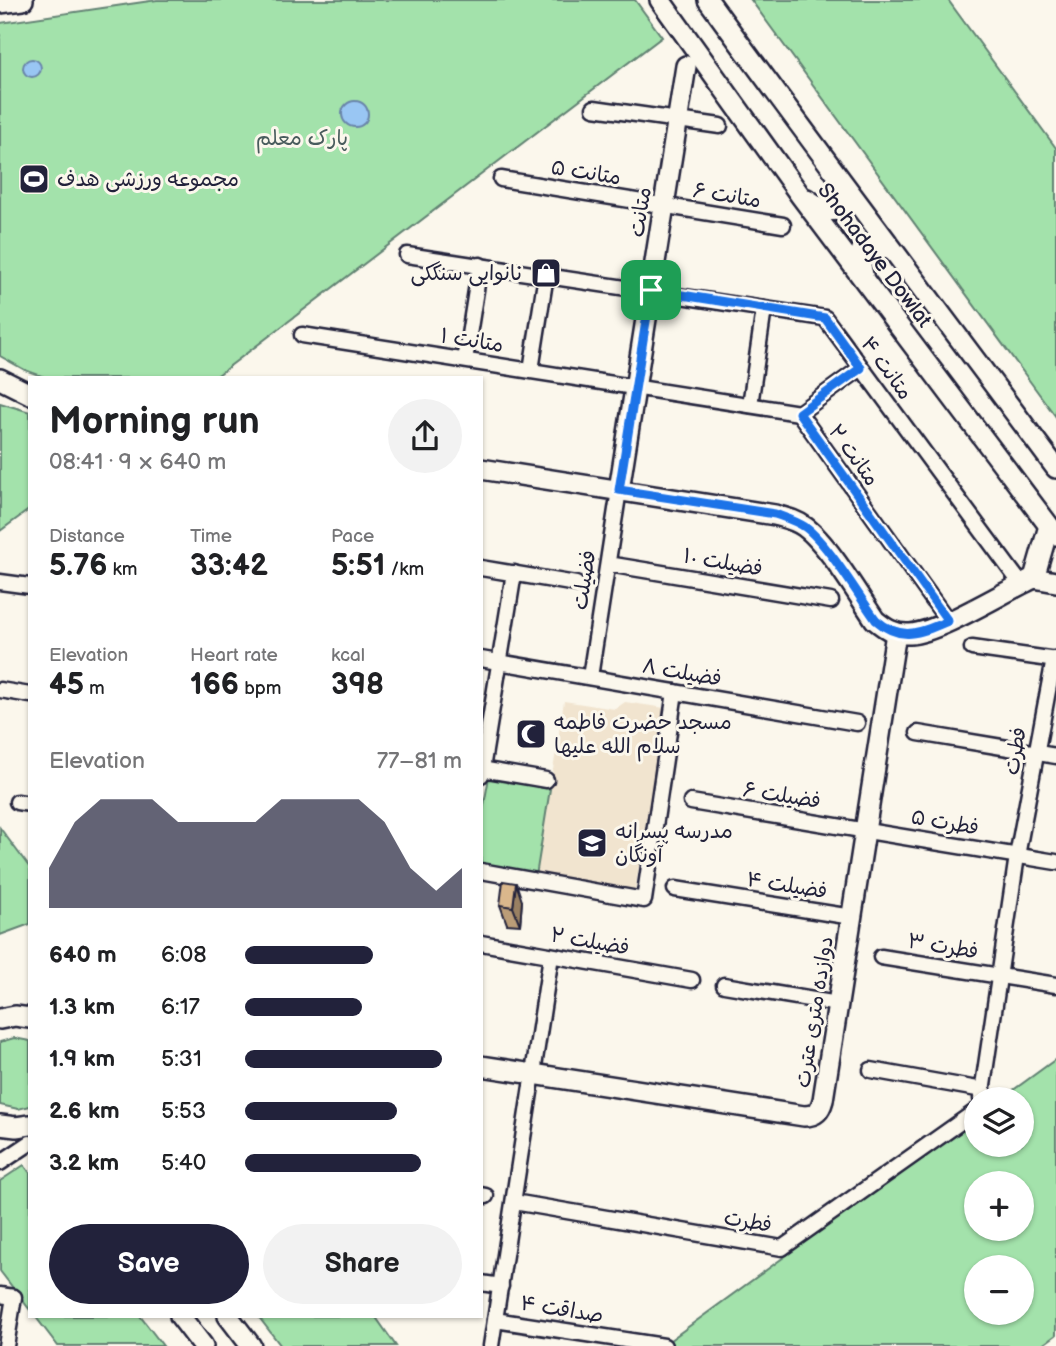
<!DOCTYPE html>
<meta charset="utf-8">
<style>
:root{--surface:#fff;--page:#f2f2f2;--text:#202124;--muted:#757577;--accent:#22223b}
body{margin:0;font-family:"Balsamiq Sans","Playpen Sans Arabic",sans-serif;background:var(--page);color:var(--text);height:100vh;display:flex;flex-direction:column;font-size:26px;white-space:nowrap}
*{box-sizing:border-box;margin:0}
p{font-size:23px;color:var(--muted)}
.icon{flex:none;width:38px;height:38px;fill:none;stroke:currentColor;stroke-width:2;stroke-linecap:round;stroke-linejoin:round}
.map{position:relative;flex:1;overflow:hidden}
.drawer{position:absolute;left:28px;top:376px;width:455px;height:942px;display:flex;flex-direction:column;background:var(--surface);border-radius:0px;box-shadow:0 2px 5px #0004}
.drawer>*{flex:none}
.controls{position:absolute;left:964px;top:1087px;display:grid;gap:14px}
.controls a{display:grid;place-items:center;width:70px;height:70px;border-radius:50%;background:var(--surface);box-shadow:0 2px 5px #0004;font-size:35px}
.pin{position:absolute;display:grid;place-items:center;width:60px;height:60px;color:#fff;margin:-30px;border-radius:14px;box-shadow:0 4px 10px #0006}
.round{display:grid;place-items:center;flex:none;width:74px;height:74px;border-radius:37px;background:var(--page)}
.summary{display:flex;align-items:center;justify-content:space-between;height:119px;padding:0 21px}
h1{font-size:38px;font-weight:700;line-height:52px}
.metrics{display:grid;grid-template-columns:repeat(3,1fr);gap:10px;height:119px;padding:7px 21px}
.metrics div{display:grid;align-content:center}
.metrics b{font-size:30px;font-weight:700}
.metrics small{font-size:19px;font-weight:400}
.metrics p{font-size:19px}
.chart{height:196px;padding:14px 21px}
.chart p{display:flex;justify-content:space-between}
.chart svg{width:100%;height:126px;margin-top:7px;fill:var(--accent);opacity:.7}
.button{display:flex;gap:14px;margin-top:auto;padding:14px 21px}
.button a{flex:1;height:80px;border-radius:42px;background:var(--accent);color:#fff;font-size:28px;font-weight:700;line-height:80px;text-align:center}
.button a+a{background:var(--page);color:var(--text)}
ul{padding:0 21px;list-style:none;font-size:23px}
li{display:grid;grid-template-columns:112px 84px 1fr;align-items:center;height:52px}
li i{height:18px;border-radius:9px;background:var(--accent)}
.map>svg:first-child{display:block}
.built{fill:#f1e4cf}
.green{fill:#a3e2ab;stroke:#628273;stroke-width:2;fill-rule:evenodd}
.water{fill:#99c6f3;stroke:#6984a9;stroke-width:2}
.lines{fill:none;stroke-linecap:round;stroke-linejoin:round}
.street-casing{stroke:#22223b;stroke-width:19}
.secondary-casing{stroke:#22223b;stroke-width:24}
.street{stroke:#fbf7ec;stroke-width:14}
.secondary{stroke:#fbf7ec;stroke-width:19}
.wall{fill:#bb9d78;stroke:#22223b;stroke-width:2}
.shaded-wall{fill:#998062;stroke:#22223b;stroke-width:2}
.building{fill:#dab78c;stroke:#22223b;stroke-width:2}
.route-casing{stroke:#fff;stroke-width:14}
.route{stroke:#1a73e8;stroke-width:9}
.labels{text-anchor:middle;stroke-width:6;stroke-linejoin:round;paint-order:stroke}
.park-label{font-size:21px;fill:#495c5d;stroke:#fbf7ec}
.street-label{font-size:21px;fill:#22223b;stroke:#fbf7ec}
.poi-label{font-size:21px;fill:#22223b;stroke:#fbf7ec;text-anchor:start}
</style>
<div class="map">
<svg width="1056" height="1346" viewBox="0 0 1056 1346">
<rect width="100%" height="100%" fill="#fbf7ec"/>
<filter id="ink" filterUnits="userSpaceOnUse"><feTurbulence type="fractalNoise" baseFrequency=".0143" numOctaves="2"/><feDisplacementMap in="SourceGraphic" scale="14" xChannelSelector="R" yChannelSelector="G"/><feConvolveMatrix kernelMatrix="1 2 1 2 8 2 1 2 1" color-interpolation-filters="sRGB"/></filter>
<g filter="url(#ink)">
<polygon class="built" points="564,701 615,709 625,702 665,708 635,891 536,876"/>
<g class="green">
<polygon points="157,0 635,0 662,37 214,378 47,378 25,370 0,356 0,23"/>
<polygon points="751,0 948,0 1056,148 1056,417"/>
<polygon points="0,403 30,412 30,509 0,531"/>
<polygon points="489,777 550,789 536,876 481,866 481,821"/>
<polygon points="0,828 30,868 30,924 0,935"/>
<polygon points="14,1038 30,1041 30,1106 18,1109 0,1105 0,1042"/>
<path d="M 1056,1059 L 1056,1335 L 1041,1346 L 662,1346 L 976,1117 L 976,1144 L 1022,1144 L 1022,1099 L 1001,1099 ZM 976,1183 L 1022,1183 L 1022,1228 L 976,1228 ZM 976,1267 L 1022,1267 L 1022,1312 L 976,1312 Z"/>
<polygon points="24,1165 30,1173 30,1310 0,1271 0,1181"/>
<polygon points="35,1316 140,1316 163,1346 58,1346"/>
<polygon points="258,1316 375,1316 396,1346 281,1346"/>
</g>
<g class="water">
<circle cx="32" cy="68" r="9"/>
<circle cx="355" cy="114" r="13"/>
</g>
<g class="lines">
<g class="street-casing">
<g id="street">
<polyline points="594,108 720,126"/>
<polyline points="501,179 783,225"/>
<polyline points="407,255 825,318 1021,584"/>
<polyline points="302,335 799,413 948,621"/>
<polyline points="465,360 480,265"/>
<polyline points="531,370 546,275"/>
<polyline points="750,405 764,309"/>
<polyline points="799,413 861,368"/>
<polyline points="608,564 831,601"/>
<polyline points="481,568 576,584"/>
<polyline points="0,582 30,586"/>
<polyline points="972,648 1056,660"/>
<polyline points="481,659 857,723"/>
<polyline points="590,677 619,490"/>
<polyline points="0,690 30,695"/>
<polyline points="918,733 1056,756"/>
<polyline points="481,769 546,780"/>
<polyline points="481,775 514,573"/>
<polyline points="17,802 30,804"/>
<polyline points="691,802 1056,862"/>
<polyline points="481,871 644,900 675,692"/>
<polyline points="675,889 852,917"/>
<polyline points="481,943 692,980"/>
<polyline points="881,957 1056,985"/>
<polyline points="724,985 838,1004"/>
<polyline points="871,1070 983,1090"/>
<polyline points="981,1099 1017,856 1054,659"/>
<polyline points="0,1163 30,1143"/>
<polyline points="481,1195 486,1196"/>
<polyline points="514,1202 782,1248 976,1111"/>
<polyline points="481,1283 501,1286"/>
<polyline points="0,1295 14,1297 6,1346"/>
<polyline points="495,1320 664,1346"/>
<polyline points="491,1346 551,956"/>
</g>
</g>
<g class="secondary-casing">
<g id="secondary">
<polyline points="660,0 800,195 1056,535"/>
<path d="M 708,0 C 822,157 940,312 1056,468"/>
<polyline points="0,3 23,0"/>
<path d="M 807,199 C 820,208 840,220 846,198 L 839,184"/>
<path d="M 863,275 C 860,259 856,247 874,241 L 893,251"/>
<polyline points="0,379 30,394"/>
<path d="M 481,469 L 775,515 C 786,518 796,520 805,527 C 828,544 858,595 875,620 C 886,629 895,635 910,634 C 940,632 1003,592 1034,578"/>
<polyline points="619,490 686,66"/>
<polyline points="1034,578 1049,526"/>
<polyline points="1034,578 1056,582"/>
<polyline points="0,1019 15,1016 30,1018"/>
<path d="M 481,1066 L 804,1116 C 816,1116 820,1111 823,1100 L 896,633"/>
<polyline points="0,1125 16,1127 30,1125"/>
<polyline points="180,1316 203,1346"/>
<polyline points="228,1316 251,1346"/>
</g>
</g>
<use href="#street" class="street"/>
<use href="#secondary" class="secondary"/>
</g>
<polygon class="wall" points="522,901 520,925 507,924 500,905"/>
<polygon class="shaded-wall" points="516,883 522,901 520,925 513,907"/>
<polygon class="building" points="503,881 516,883 513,907 500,905"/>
</g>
<g class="lines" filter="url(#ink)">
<g class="route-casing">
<path id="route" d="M 651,290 L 825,318 L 861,368 L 799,413 L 948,621 C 920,633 901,642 876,620 C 858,595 828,544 805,527 C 796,521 786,518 775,514 L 619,490 Z"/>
</g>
<use href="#route" class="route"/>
</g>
<defs>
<g id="stadium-square" transform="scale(1.575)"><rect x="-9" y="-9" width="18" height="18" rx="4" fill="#22223b" stroke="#fbf7ec"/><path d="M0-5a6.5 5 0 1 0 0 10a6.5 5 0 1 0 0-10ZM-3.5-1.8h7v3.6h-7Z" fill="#fff"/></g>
<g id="shop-square" transform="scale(1.575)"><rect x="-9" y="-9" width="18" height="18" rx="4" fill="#22223b" stroke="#fbf7ec"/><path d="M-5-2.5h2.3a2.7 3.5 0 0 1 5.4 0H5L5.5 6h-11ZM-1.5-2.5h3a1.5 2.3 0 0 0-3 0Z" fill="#fff"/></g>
<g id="mosque-square" transform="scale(1.575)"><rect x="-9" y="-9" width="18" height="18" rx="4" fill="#22223b" stroke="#fbf7ec"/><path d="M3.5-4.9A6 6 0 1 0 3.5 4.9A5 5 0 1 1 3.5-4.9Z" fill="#fff"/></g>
<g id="school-square" transform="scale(1.575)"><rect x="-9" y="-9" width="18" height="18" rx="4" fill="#22223b" stroke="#fbf7ec"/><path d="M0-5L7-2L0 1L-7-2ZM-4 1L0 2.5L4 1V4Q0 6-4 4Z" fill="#fff"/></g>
</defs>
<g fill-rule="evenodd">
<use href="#stadium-square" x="34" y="179"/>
<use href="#shop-square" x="546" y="273"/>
<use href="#mosque-square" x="531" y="734"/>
<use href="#school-square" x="592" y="843"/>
</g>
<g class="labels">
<g class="park-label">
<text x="302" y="145">پارک معلم</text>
</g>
<g class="street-label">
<text transform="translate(586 172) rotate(9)" y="7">متانت ۵</text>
<text transform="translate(727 195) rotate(9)" y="7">متانت ۶</text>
<text transform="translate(640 212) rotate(-81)" y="7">متانت</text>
<text transform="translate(875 255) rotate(53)" y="7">Shohadaye Dowlat</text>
<text transform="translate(472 340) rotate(9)" y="7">متانت ۱</text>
<text transform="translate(887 368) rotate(54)" y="7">متانت ۴</text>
<text transform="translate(854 455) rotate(54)" y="7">متانت ۲</text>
<text transform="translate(723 562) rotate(10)" y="7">فضیلت ۱۰</text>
<text transform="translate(584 580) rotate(-81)" y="7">فضیلت</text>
<text transform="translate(682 672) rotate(10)" y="7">فضیلت ۸</text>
<text transform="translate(1015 751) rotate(-80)" y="7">فطرت</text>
<text transform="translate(782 795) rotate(9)" y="7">فضیلت ۶</text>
<text transform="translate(945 822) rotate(10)" y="7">فطرت ۵</text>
<text transform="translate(787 885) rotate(9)" y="7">فضیلت ۴</text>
<text transform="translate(590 941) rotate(10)" y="7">فضیلت ۲</text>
<text transform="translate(943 946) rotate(9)" y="7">فطرت ۳</text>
<text transform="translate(814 1012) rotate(-81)" y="7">دوازده متری عترت</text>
<text transform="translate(748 1221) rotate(10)" y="7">فطرت</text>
<text transform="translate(562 1309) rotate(9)" y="7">صداقت ۴</text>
</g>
<g class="poi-label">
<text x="57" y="186">مجموعه ورزشی هدف</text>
<text x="523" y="280" text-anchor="end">نانوایی سنگکی</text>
<text x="554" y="729">مسجد حضرت فاطمه<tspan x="554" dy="24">سلام الله علیها</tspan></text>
<text x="615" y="838">مدرسه پسرانه<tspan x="615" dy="24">آونگان</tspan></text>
</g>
</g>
</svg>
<div class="controls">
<a><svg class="icon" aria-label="layers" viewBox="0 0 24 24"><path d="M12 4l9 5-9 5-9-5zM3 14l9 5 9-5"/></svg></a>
<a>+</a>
<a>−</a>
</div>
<div class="pin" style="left:651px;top:290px;background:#1e9e55"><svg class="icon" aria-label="arrive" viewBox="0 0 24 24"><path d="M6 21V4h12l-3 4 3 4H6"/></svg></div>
<section class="drawer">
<div class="summary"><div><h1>Morning run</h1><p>08:41 · 9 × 640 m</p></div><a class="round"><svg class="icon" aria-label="share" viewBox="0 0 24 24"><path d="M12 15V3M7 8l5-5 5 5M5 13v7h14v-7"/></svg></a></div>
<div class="metrics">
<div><p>Distance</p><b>5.76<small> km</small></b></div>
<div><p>Time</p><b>33:42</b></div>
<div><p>Pace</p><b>5:51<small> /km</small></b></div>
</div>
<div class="metrics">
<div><p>Elevation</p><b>45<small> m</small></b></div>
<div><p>Heart rate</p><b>166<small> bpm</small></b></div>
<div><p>kcal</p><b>398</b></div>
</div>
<div class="chart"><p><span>Elevation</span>77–81 m</p>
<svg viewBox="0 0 160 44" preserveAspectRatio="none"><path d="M0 44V30L10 14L20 6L30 6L40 6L50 14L60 14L70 14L80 14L90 6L100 6L110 6L120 6L130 14L140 30L150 38L160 30V44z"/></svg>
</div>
<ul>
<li><b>640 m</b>6:08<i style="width:59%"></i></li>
<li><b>1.3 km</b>6:17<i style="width:54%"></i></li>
<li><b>1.9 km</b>5:31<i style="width:91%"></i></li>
<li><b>2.6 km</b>5:53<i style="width:70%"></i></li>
<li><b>3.2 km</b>5:40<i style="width:81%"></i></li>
</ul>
<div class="button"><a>Save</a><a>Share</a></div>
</section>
</div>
